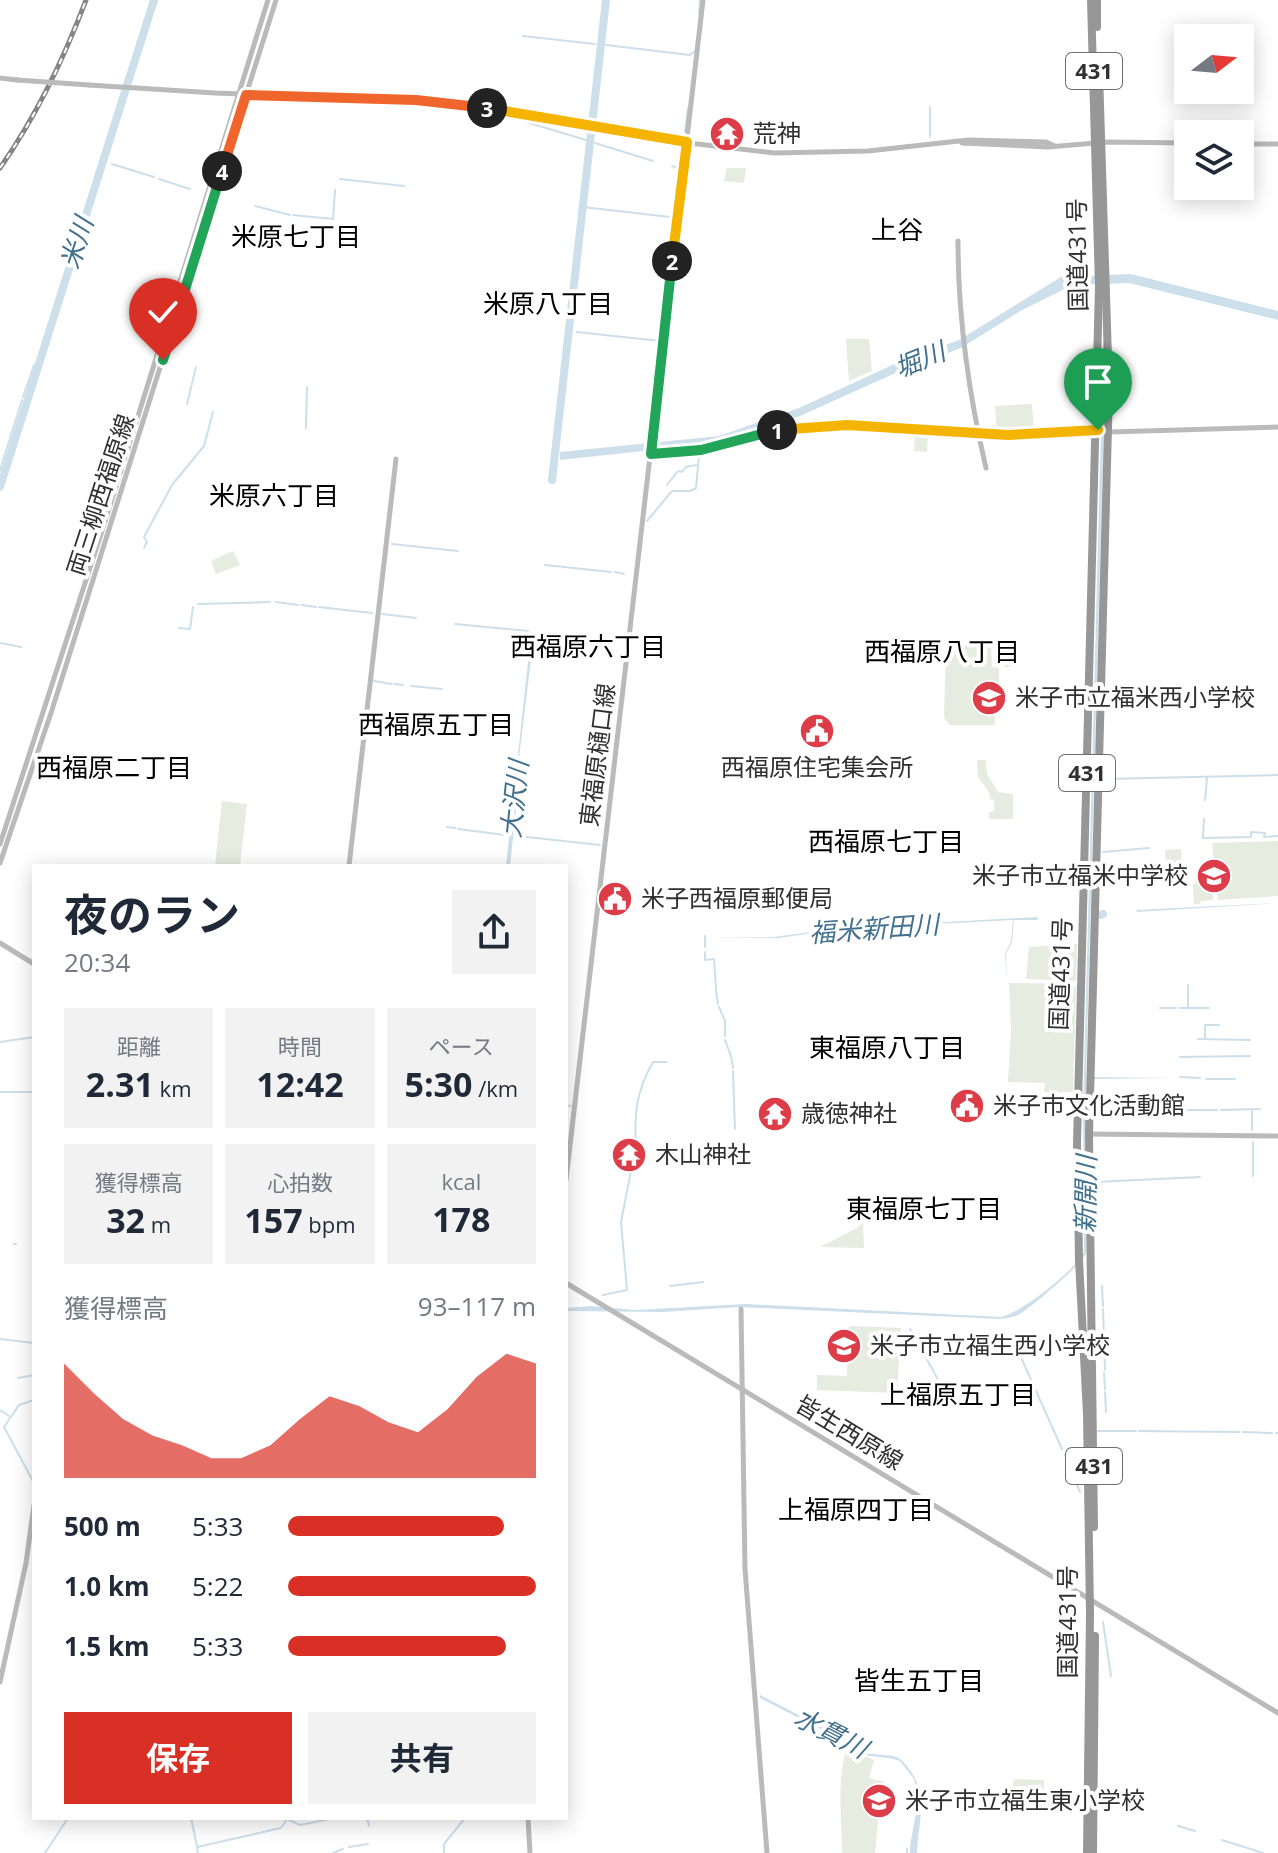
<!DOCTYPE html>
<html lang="ja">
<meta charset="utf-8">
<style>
:root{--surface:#fff;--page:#f2f2f3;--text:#1f2937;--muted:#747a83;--accent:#d93025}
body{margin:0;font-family:"Open Sans","Noto Sans JP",sans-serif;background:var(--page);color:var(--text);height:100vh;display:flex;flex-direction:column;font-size:30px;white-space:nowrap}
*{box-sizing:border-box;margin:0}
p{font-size:26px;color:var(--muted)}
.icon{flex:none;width:44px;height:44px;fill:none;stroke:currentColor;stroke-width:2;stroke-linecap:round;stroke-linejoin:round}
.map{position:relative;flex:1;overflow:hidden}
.side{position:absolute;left:32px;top:864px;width:536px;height:956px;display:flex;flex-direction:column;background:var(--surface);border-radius:0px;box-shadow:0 4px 20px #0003}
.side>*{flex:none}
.needle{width:52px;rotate:74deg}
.tools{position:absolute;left:1174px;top:24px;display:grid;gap:16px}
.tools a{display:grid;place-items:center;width:80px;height:80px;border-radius:0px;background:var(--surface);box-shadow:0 4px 20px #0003;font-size:40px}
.pin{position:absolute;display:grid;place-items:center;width:68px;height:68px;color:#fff;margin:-82px -34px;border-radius:50% 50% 50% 0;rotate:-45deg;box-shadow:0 0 8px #0007}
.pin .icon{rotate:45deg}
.km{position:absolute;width:40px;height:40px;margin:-20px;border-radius:50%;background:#222;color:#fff;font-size:22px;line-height:40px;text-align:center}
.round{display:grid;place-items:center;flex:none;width:84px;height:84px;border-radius:0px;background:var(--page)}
.summary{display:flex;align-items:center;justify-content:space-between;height:136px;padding:0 32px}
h1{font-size:44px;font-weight:700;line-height:60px}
.stats{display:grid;grid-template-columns:repeat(3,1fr);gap:12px;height:136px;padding:8px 32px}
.stats div{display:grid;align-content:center;border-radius:0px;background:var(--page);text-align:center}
.stats b{font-size:34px;font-weight:700}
.stats small{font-size:22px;font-weight:400}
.stats p{font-size:22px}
.chart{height:224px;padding:16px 32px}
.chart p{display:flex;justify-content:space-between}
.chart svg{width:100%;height:144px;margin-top:8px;fill:var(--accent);opacity:.7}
.primary-button{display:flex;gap:16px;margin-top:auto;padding:16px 32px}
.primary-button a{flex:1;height:92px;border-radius:0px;background:var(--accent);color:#fff;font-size:32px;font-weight:700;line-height:92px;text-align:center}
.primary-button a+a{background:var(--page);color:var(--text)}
ul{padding:0 32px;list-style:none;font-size:26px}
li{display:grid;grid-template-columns:128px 96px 1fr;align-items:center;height:60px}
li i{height:20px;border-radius:10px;background:var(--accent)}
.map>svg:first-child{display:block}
.green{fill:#e6ecdf}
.water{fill:#cddfeb}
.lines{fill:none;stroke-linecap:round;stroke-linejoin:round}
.stream{stroke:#cddfeb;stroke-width:2}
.river{stroke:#cddfeb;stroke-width:8}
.secondary{stroke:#bababa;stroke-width:5}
.highway{stroke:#979797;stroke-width:8}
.rail-casing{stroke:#858585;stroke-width:5}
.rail{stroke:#fff;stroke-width:2;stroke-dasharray:6;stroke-linecap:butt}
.secondary-bridge{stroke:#bababa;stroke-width:5}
.split-1-casing{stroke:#fff;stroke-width:16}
.split-2-casing{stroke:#fff;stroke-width:16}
.split-3-casing{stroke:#fff;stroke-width:16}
.split-4-casing{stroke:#fff;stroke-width:16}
.split-5-casing{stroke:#fff;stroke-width:16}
.split-1{stroke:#f5b400;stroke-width:10}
.split-2{stroke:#22a559;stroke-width:10}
.split-3{stroke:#f5b400;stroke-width:10}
.split-4{stroke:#f0652b;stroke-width:10}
.split-5{stroke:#22a559;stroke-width:10}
.labels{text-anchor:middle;stroke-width:8;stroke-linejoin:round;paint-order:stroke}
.shield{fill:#fff;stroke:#6e6e6e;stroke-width:2}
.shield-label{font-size:22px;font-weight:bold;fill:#303030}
.poi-label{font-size:24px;fill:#303030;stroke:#fff;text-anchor:start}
.street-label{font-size:24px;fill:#303030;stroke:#fff}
.neighbourhood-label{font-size:26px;fill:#000;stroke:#fff}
.water-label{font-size:26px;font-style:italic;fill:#42718f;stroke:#fff}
</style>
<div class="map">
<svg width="1278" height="1853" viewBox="0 0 1278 1853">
<rect width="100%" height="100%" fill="#fff"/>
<g class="green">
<polygon points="727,168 746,168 744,183 724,181"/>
<polygon points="846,339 869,339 872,371 849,381"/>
<polygon points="1032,404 1034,431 997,431 995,406"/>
<polygon points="915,432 928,435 927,452 914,451"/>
<polygon points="233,551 240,565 216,574 211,561"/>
<polygon points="994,641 1013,641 1013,665 1005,668 1005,664 995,665"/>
<polygon points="991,644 992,667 999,668 999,693 994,693 995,725 950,725 944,718 946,646"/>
<polygon points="977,760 986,760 987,774 998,792 1013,794 1013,819 989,819 989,812 994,811 994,800 990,799 989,792 978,777"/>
<polygon points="222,801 247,804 240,866 215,865"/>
<polygon points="1278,841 1278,896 1218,900 1212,843"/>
<polygon points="1181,849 1183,878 1167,880 1165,850"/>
<polygon points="1212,876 1213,900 1201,901 1200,904 1194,904 1193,884 1196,884 1196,877"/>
<polygon points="1077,944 1076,981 1026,979 1029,947"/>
<polygon points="1009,983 1070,984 1076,987 1073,1092 1044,1092 1045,1083 1008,1082 1011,1030"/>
<polygon points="863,1222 864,1248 820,1247 857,1228"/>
<polygon points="852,1326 901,1328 897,1393 817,1390 817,1375 847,1376 848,1328"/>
<path d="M 847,1748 L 874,1760 L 869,1778 L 884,1782 L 884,1799 L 880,1799 L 875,1853 L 842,1853 C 842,1819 836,1781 847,1748 Z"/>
<polygon points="1014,1779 1044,1780 1044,1793 1011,1792"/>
</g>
<g class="water">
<polygon points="1131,274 1278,311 1278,320 1129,283 1073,285 1022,310 961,348 891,375 800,416 717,443 560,460 560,452 719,436 799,408 899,362 959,340 1061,277"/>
<path d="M 1104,316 L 1105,381 L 1086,1077 L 1177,1078 L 1086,1079 L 1086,1253 C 1082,1265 1032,1306 1020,1314 C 1014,1317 1008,1318 1001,1319 L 739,1307 L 662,1312 L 566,1311 L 566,1308 L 591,1306 L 635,1310 L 746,1304 L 1001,1317 C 1019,1314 1076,1270 1084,1252 L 1083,1110 Z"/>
<polygon points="531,634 534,635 519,758 520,772 510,866 506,866"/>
<polygon points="1278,903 1137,912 1136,910"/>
<polygon points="1038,917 1037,920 1014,920 1012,942 1006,954 1007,981 1005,954 1011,941 1013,920 840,929 779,938 709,937 774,937 840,928"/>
<path d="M 760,1695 L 845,1739 C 857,1753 867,1754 884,1755 C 898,1756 901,1758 909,1769 C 929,1795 918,1822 917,1853 L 910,1853 L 910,1845 L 919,1798 L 914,1779 L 900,1761 C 880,1753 858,1762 844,1741 L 760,1698 Z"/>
</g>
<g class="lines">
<g class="stream">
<polyline points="699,13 700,0"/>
<polyline points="523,36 595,44"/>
<polyline points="606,45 690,55 695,51"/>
<polyline points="516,119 586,140"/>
<polyline points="685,131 688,108"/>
<polyline points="930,137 930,107"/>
<polyline points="595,143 653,161"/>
<polyline points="112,164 154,177"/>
<polyline points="672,166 680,169 679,181"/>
<polyline points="159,179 190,189"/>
<polyline points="340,179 404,186"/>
<polyline points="255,206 290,215"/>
<polyline points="583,207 670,217"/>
<polyline points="293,215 333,219 335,190"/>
<polyline points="577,332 660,341"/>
<polyline points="23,397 34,365"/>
<polyline points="187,404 196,367"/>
<polyline points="306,428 307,387"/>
<polyline points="649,443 653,406"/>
<polyline points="0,470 22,400"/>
<polyline points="667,485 678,471 682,472 686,467 696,465"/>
<polyline points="647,521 672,491 690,491 696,488 699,455"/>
<polyline points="392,544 458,551"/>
<polyline points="144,548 147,542 144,537 172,485 204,446 213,412"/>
<polyline points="545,565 611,572"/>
<polyline points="615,572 624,574"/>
<polyline points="276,602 298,605"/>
<polyline points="198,604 270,602"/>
<polyline points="301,605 316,607"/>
<polyline points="319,607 372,613"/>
<polyline points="382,614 416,618"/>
<polyline points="455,624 528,631 528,634"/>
<polyline points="179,628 190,629 193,607"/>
<polyline points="0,643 21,647"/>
<polyline points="374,681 392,684"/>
<polyline points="395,684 403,685"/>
<polyline points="411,686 442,689"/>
<polyline points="1105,779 1278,775"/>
<polyline points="1205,800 1207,778"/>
<polyline points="1204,819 1203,838 1251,837 1251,832 1265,833 1264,837 1278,836"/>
<polyline points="447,827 455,828"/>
<polyline points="458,829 505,835"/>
<polyline points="518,836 600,845"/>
<polyline points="1103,852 1149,848"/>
<polyline points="705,947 705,936"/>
<polyline points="705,952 705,960 714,959 716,989"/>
<polyline points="1188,985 1188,1007"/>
<polyline points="716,991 718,1004"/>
<polyline points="719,1007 725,1021 725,1036"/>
<polyline points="1160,1008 1176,1008"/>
<polyline points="1180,1008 1209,1008"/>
<polyline points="1205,1038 1205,1025 1219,1025"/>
<polyline points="1198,1039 1250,1040"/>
<polyline points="725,1040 731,1056 733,1068"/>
<polyline points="0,1042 34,1037"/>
<polyline points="1180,1057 1250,1056"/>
<polyline points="733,1071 734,1101"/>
<polyline points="1180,1077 1200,1078"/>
<polyline points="1206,1079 1235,1079"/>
<polyline points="0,1092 34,1092"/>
<polyline points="734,1102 735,1129"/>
<polyline points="566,1105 571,1106"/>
<polyline points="1097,1109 1178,1109"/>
<polyline points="1181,1110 1217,1110"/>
<polyline points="1221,1110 1260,1109"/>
<polyline points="1252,1111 1252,1130"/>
<polyline points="1253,1142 1253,1176"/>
<path d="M 636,1147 C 634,1114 636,1092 653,1062 L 666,1062"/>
<polyline points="1096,1182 1200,1177"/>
<polyline points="14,1244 16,1244"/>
<polyline points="670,1286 703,1282"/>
<polyline points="1102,1286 1103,1306"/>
<polyline points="603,1295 627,1290 621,1222 635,1150"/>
<polyline points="1103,1309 1105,1370"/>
<polyline points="910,1329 950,1401"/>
<polyline points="1011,1335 1062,1449"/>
<polyline points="0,1339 34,1343"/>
<polyline points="1104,1373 1105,1389"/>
<polyline points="18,1378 34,1375"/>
<polyline points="1105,1392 1106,1412"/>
<polyline points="34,1400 19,1405 4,1427 34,1483"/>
<polyline points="0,1410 9,1416"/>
<polyline points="1098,1431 1136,1431"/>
<polyline points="1139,1431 1239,1432"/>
<polyline points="1243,1432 1272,1433"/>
<polyline points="1276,1433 1278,1433"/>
<polyline points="1065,1455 1080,1492"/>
<polyline points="1103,1622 1111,1676"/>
<polyline points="191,1818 197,1846"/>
<polyline points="367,1818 369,1826"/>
<polyline points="289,1820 300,1825 335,1818"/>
<polyline points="1178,1826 1195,1831"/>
<polyline points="1222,1840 1263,1853"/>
<polyline points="349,1847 368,1844"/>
<polyline points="907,1849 907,1853"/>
<polyline points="45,1853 68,1818"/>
<polyline points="198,1853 197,1847 281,1828 288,1818"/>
<polyline points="333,1853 343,1849"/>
<polyline points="444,1853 444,1844 465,1818"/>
</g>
<g class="river">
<polyline points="552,480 606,0"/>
<polyline points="0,487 154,0"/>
<polyline points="1101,915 1103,914"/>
</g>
<g class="secondary">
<polyline points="0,78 17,80"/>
<polyline points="89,85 215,93 449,102 680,142 774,153 868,151 968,140 1046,142 1053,145"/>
<polyline points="962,143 1048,147 1108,142 1188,143"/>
<polyline points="1240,144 1278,144"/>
<path d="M 958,241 C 958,317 969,395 986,468"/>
<polyline points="651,454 701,450 776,430 847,425 1008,435 1278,427"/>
<polyline points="0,844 103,528 268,0"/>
<polyline points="0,863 51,713 276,0"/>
<polyline points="349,866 396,459"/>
<polyline points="0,943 34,964"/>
<polyline points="1089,1134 1278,1136"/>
<polyline points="566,1180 703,0"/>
<polyline points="566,1283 1278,1713"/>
<polyline points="741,1309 745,1569 767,1853"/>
<polyline points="0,1682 26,1563 34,1505"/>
<polyline points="528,1818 530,1853"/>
</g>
<g class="highway">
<polyline points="1097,0 1097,27"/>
<polyline points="1094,1527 1089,1134 1109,390 1099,73"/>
<polyline points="1087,1853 1090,1614 1087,1414 1079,1260 1077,1144 1099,287 1091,0"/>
<polyline points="1093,1853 1095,1636"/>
</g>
<g class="rail-casing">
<path id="rail" d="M 0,168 C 37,115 63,61 86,0"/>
</g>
<use href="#rail" class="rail"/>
<polyline class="secondary-bridge" points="17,80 89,85"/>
</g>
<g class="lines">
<g class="split-1-casing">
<polyline id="split-1" points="777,430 847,425 1008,435 1098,430"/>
</g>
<g class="split-2-casing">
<polyline id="split-2" points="672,261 651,454 701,450 777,430"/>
</g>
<g class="split-3-casing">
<polyline id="split-3" points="487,108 687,142 672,261"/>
</g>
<g class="split-4-casing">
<polyline id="split-4" points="222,171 246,95 416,100 487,108"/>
</g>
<g class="split-5-casing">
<polyline id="split-5" points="163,360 222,171"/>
</g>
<use href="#split-1" class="split-1"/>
<use href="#split-2" class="split-2"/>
<use href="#split-3" class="split-3"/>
<use href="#split-4" class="split-4"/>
<use href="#split-5" class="split-5"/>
</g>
<defs>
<g id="temple-disc" transform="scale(1.8)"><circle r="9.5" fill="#dd3d48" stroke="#fff"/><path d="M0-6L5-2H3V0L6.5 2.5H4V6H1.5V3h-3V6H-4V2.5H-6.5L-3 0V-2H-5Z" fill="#fff"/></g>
<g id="school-disc" transform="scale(1.8)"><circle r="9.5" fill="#dd3d48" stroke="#fff"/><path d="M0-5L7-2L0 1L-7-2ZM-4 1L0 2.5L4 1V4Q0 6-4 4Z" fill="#fff"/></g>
<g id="civic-disc" transform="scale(1.8)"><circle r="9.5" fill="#dd3d48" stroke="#fff"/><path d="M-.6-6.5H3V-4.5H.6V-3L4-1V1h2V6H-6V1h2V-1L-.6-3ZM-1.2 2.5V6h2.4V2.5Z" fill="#fff"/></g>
</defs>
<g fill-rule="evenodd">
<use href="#temple-disc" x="727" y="134"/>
<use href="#school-disc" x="989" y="698"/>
<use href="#civic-disc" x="817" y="731"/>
<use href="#school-disc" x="1214" y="876"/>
<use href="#civic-disc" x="615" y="899"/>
<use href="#civic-disc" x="967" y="1106"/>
<use href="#temple-disc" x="775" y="1114"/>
<use href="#temple-disc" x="629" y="1155"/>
<use href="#school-disc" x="844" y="1346"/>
<use href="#school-disc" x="879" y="1801"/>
</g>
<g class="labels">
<g class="shield">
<rect x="1066" y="53" width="56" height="36" rx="6"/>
<rect x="1059" y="755" width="56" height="36" rx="6"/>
<rect x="1066" y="1448" width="56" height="36" rx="6"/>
</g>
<g class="shield-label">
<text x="1094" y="79">431</text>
<text x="1087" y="781">431</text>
<text x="1094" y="1474">431</text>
</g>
<g class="poi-label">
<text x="753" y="142">荒神</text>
<text x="1015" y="706">米子市立福米西小学校</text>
<text x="817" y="776" text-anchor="middle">西福原住宅集会所</text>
<text x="1188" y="884" text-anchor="end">米子市立福米中学校</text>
<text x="641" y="907">米子西福原郵便局</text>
<text x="993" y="1114">米子市文化活動館</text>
<text x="801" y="1122">歳徳神社</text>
<text x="655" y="1163">木山神社</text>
<text x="870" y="1354">米子市立福生西小学校</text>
<text x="905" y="1809">米子市立福生東小学校</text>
</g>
<g class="street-label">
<text transform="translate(1078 255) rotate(-91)" y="8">国道431号</text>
<text transform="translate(101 495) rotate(-72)" y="8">両三柳西福原線</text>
<text transform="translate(598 755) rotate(-83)" y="8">東福原樋口線</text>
<text transform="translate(1061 974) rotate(-88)" y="8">国道431号</text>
<text transform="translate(849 1433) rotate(31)" y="8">皆生西原線</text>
<text transform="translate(1068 1622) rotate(-90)" y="8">国道431号</text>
</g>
<g class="neighbourhood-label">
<text x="897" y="239">上谷</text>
<text x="296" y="246">米原七丁目</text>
<text x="548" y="313">米原八丁目</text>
<text x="274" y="505">米原六丁目</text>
<text x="588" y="656">西福原六丁目</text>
<text x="942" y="661">西福原八丁目</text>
<text x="436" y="734">西福原五丁目</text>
<text x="114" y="777">西福原二丁目</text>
<text x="886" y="851">西福原七丁目</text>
<text x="887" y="1057">東福原八丁目</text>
<text x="924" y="1218">東福原七丁目</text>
<text x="958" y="1404">上福原五丁目</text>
<text x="856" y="1519">上福原四丁目</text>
<text x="919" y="1690">皆生五丁目</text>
</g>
<g class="water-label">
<text transform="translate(77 243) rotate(-72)" y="9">米川</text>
<text transform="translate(920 360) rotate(-22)" y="9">堀川</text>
<text transform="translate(515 799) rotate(-84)" y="9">大沢川</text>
<text transform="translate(874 929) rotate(-4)" y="9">福米新田川</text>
<text transform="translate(1086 1194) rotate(-89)" y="9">新開川</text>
<text transform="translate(831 1733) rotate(27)" y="9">水貫川</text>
</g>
</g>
</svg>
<div class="tools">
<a><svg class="needle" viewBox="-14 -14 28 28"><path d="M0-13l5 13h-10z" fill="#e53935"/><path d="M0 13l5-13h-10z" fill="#747a83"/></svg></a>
<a><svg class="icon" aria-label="layers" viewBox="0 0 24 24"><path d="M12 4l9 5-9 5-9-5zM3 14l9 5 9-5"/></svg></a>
</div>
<div class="pin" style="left:1098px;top:430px;background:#1e9e55"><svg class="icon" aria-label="arrive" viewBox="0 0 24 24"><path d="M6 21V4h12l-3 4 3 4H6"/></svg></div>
<div class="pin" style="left:163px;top:360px;background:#d93025"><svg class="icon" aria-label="check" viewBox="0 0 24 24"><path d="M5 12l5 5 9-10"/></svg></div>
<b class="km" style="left:777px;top:430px">1</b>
<b class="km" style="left:672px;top:261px">2</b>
<b class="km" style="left:487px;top:108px">3</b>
<b class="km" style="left:222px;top:171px">4</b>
<section class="side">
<div class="summary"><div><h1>夜のラン</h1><p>20:34</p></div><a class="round"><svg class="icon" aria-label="share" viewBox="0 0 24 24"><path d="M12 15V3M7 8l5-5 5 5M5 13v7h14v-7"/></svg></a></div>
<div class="stats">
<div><p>距離</p><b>2.31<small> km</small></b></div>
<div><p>時間</p><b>12:42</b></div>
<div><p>ペース</p><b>5:30<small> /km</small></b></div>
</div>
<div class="stats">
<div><p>獲得標高</p><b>32<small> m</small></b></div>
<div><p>心拍数</p><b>157<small> bpm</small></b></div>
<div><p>kcal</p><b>178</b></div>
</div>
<div class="chart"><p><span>獲得標高</span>93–117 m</p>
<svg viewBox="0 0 160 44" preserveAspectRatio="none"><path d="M0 44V9L10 18L20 26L30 31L40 34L50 38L60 38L70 34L80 26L90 19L100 22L110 27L120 30L130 23L140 13L150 6L160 9V44z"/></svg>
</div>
<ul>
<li><b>500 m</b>5:33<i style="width:87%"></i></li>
<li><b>1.0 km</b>5:22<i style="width:100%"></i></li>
<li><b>1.5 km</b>5:33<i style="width:88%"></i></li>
</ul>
<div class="primary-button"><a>保存</a><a>共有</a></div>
</section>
</div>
